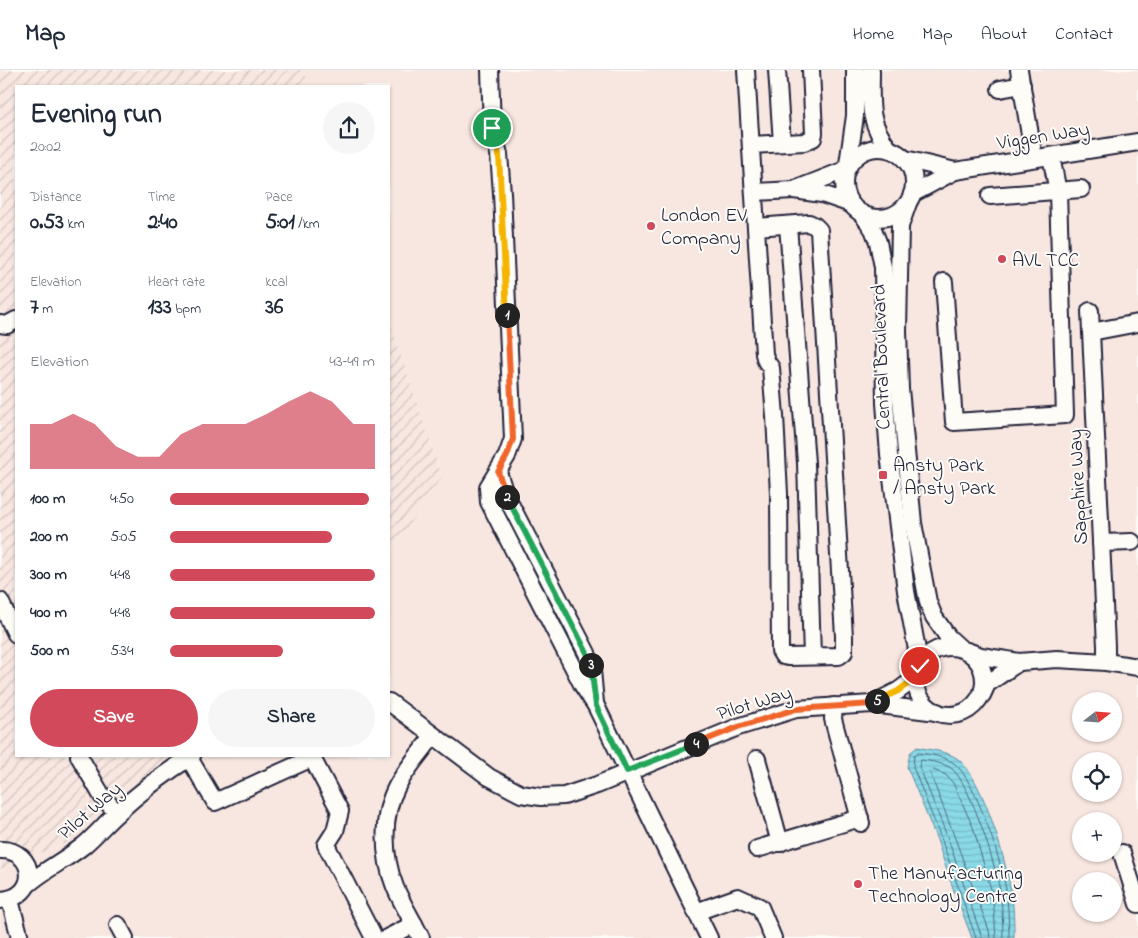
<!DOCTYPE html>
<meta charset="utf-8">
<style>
:root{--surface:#fff;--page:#f6f6f7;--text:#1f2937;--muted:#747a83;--line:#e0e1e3;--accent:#d1495b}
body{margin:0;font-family:"Indie Flower",sans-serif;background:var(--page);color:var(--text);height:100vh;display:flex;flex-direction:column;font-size:19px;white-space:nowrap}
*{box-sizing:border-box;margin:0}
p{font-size:16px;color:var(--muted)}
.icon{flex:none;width:28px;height:28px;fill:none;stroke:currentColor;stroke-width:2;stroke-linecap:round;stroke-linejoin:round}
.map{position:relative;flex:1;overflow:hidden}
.details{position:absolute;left:15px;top:15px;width:375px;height:672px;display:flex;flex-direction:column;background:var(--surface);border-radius:0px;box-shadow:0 1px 4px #0004}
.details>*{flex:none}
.needle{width:32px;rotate:73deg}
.tools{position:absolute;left:1072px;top:622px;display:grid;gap:10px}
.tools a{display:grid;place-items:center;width:50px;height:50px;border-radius:50%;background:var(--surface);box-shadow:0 1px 4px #0004;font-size:25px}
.pin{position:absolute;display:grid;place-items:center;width:42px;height:42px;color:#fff;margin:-21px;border:2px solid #fff;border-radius:50%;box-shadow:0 1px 5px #0007}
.km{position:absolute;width:25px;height:25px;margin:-12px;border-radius:50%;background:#222;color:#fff;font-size:14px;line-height:25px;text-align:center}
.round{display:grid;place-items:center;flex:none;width:52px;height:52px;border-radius:26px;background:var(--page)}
.summary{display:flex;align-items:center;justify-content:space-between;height:85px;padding:0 15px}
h1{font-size:28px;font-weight:800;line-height:38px}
.metrics{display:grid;grid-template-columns:repeat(3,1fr);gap:8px;height:85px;padding:5px 15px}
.metrics div{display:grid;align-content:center}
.metrics b{font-size:21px;font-weight:800}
.metrics small{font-size:14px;font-weight:400}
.metrics p{font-size:14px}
.chart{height:140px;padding:10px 15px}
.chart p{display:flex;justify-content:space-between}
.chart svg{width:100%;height:90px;margin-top:5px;fill:var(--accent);opacity:.7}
.action{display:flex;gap:10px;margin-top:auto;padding:10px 15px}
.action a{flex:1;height:58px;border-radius:30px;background:var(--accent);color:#fff;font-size:20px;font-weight:800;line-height:58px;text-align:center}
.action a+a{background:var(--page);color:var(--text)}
ul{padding:0 15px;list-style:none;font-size:16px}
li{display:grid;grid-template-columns:80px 60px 1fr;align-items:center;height:38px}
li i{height:12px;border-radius:6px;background:var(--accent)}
header{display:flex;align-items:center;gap:30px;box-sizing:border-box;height:70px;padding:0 25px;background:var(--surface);border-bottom:1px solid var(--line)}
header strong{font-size:24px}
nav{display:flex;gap:28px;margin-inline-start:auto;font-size:18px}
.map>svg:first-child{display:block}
.built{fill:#f8e6e0;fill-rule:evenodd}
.industrial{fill:url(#industrial-furrows)}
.water{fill:url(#water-rules);stroke:#6090a2}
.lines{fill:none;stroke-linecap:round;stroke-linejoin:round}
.shore{stroke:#4c6b80;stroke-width:1}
.minor-casing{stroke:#22223b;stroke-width:20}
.minor{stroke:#fdfcf7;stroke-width:16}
.split-1-casing{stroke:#fff;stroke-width:10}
.split-2-casing{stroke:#fff;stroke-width:10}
.split-3-casing{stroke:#fff;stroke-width:10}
.split-4-casing{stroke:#fff;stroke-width:10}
.split-5-casing{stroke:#fff;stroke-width:10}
.split-6-casing{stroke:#fff;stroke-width:10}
.split-1{stroke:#f5b400;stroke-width:6}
.split-2{stroke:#f0652b;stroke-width:6}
.split-3{stroke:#22a559;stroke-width:6}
.split-4{stroke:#22a559;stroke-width:6}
.split-5{stroke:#f0652b;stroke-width:6}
.split-6{stroke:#f5b400;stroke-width:6}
.poi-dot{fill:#d1495b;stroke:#fdfcf7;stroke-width:2}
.labels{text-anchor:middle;stroke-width:4;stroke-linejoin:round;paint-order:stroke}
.street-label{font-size:20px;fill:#22223b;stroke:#fdfcf7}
.poi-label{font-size:20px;fill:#22223b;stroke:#fdfcf7;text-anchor:start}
</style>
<header>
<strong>Map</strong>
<nav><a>Home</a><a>Map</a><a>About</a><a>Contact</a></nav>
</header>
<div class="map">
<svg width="1138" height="868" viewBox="0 0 1138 868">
<defs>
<pattern id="industrial-furrows" width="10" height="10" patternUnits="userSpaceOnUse" patternTransform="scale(1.25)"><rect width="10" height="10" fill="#f8e6e0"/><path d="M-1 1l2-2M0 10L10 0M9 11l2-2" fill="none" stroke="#d4c5c1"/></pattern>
<pattern id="water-rules" width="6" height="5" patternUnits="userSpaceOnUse" patternTransform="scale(1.25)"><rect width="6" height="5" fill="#8ad9e7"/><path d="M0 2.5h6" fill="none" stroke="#77bac7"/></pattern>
</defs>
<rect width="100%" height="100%" fill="#fdfcf7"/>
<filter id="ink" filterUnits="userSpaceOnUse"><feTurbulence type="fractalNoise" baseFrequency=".02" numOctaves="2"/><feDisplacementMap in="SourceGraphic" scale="10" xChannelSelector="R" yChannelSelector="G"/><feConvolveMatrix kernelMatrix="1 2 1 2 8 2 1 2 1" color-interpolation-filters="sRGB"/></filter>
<g filter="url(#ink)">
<path class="built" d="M 304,0 L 1138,0 L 1138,868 L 0,868 L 0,799 L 82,767 L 206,686 L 389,686 L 389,484 L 442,407 L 389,250 L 389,16 L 309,16 ZM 1081,631 L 1114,631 L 1114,664 L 1081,664 ZM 1081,691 L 1114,691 L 1114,724 L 1081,724 ZM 1081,751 L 1114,751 L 1114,784 L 1081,784 ZM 1081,811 L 1114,811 L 1114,844 L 1081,844 Z"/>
<g class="industrial">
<polygon points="0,0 304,0 309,16 16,16 16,686 206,686 82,767 0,799"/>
<polygon points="389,250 442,407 389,484"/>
</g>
<path class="water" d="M 917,677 C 930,680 947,681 958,689 C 983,708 1006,791 1011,822 C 1014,837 1014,853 1014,868 L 972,868 L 950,810 L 937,770 L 907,697 L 910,683 Z"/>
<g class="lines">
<g class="shore">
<path d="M 976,868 L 941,768 L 913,697 L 914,686 L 918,683 C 930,684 946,687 955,694 C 976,711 1004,798 1007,826 C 1008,840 1009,854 1009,868"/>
<path d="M 982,868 L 947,766 L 919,696 L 921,690 C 930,691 943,693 951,698 C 971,713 997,800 1001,826 C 1002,840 1003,854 1003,868"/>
<path d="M 990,868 L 989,860 C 969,808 951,755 930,703 L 931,699 L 946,705 L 953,713 L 973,757 L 993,826 L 996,868"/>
</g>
<g class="minor-casing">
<g id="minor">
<polyline points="490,0 492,58 499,84 502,123 513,369 507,386 488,417 489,432 583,616 596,636 709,868"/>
<polyline points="746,0 764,284 766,291 771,298 775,346 779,424 780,581 783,586 788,587 839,586 844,582 844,566 819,160 815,156 809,153 756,157"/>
<polyline points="777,0 782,73"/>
<path d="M 871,0 C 871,34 867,50 889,79"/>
<polyline points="1019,0 1034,88"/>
<polyline points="1000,19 1022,15"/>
<polyline points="751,75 804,72 813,68 814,63 811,0"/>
<circle cx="879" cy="113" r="35"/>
<polyline points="905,89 955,101"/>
<polyline points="848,94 855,46 855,0"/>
<polyline points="845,100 794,120 822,124 851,134"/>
<polyline points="754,122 794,120"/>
<polyline points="912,124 955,101 1138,72"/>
<polyline points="990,126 1081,119"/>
<polyline points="908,133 900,156 898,261 900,319 913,453 928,532 934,547 948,567 960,578"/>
<polyline points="863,145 873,159 878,172 883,197 885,333 889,384 906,521 920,596"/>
<polyline points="788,155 806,393 812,586"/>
<polyline points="944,212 954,352 1065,345 1058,122 1051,86"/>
<polyline points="1090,241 1106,576 1106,592"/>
<polyline points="0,254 7,255 16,250"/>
<polyline points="1091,262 1138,253"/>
<polyline points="498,402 505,424 587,583 592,600 595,633"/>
<polyline points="1101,473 1132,472"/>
<polyline points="0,531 16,564"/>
<circle cx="950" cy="611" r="34"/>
<polyline points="967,581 981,586 1019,592 1057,589 1106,592 1138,597"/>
<polyline points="982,625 987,614 1019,592"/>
<polyline points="389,632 489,707 521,724 541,727 564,726 597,715 738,657 796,639 872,634 937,642"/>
<polyline points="872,634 898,621 917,607"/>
<polyline points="834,636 833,649 861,753"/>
<polyline points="79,686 102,726 117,743"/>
<polyline points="189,688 215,732 312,688 340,741 335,761 326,775 374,868"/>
<polyline points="757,689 780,773"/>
<polyline points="757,779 860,748"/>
<path d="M 0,780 C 37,779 40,829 0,830"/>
<polyline points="1122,783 1138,834"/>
<path d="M 27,815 C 44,800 65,790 83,776 C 95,766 105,754 116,744 C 140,722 165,703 192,686"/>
<polyline points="10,830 20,868"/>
<polyline points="696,842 738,827 760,837 773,868"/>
<polyline points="118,855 125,868"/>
<polyline points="387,868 414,854"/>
<path d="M 421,868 C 413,851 402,834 395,817 C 383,786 381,746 397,716 C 407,698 421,682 433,666"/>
</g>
</g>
<use href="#minor" class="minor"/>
</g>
</g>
<g class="lines" filter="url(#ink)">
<g class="split-1-casing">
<polyline id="split-1" points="492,58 499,84 507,245"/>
</g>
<g class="split-2-casing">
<polyline id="split-2" points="507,427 498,402 507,386 513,369 507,245"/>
</g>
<g class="split-3-casing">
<polyline id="split-3" points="507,427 587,583 591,595"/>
</g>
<g class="split-4-casing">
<polyline id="split-4" points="591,595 596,636 627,701 696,674"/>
</g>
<g class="split-5-casing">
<polyline id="split-5" points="696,674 738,657 796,639 872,634 877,631"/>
</g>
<g class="split-6-casing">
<polyline id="split-6" points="877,631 898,621 917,607 920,596"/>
</g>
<use href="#split-1" class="split-1"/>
<use href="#split-2" class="split-2"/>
<use href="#split-3" class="split-3"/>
<use href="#split-4" class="split-4"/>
<use href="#split-5" class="split-5"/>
<use href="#split-6" class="split-6"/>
</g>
<g class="poi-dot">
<circle cx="651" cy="156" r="5"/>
<circle cx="1002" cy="189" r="5"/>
<rect x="878" y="400" width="10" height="10" rx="2.5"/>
<circle cx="858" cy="814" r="5"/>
</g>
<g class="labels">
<g class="street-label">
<text transform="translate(1043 65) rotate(-9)" y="7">Viggen Way</text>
<text transform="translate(880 287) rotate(-92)" y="7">Central Boulevard</text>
<text transform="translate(1077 417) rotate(-93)" y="7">Sapphire Way</text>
<text transform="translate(754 632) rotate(-17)" y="7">Pilot Way</text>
<text transform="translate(89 740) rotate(-41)" y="7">Pilot Way</text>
</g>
<g class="poi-label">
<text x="661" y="151">London EV<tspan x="661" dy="23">Company</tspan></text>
<text x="1012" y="196">AVL TCC</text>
<text x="893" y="401">Ansty Park<tspan x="893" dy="23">/ Ansty Park</tspan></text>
<text x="868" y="809">The Manufacturing<tspan x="868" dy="23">Technology Centre</tspan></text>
</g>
</g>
</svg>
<div class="tools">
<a><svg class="needle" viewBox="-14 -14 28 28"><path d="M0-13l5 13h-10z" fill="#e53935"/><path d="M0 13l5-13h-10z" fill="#747a83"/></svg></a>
<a><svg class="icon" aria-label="locate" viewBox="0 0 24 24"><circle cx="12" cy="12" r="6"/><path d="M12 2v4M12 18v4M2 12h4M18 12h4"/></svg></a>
<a>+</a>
<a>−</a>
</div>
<div class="pin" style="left:492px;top:58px;background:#1e9e55"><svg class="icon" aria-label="arrive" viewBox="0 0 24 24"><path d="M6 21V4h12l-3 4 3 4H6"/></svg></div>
<div class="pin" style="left:920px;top:596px;background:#d93025"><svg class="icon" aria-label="check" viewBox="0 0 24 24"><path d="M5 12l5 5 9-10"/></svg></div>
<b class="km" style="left:507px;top:245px">1</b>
<b class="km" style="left:507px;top:427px">2</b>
<b class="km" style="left:591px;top:595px">3</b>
<b class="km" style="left:696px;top:674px">4</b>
<b class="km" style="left:877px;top:631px">5</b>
<section class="details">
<div class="summary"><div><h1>Evening run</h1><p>20:02</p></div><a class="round"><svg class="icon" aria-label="share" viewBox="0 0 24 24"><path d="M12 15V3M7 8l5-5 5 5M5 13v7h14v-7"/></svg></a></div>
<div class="metrics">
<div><p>Distance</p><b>0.53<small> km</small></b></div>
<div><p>Time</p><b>2:40</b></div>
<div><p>Pace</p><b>5:01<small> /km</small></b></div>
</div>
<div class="metrics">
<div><p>Elevation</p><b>7<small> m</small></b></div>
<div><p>Heart rate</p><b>133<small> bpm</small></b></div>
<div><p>kcal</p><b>36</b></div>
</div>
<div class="chart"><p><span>Elevation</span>43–49 m</p>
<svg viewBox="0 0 160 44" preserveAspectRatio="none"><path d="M0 44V22L10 22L20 17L30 22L40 33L50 38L60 38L70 27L80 22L90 22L100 22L110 17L120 11L130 6L140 11L150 22L160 22V44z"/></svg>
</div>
<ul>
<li><b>100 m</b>4:50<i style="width:97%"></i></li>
<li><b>200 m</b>5:05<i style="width:79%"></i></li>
<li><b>300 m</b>4:48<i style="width:100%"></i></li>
<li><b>400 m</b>4:48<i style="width:100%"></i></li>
<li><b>500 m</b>5:34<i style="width:55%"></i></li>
</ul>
<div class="action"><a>Save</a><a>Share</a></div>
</section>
</div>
